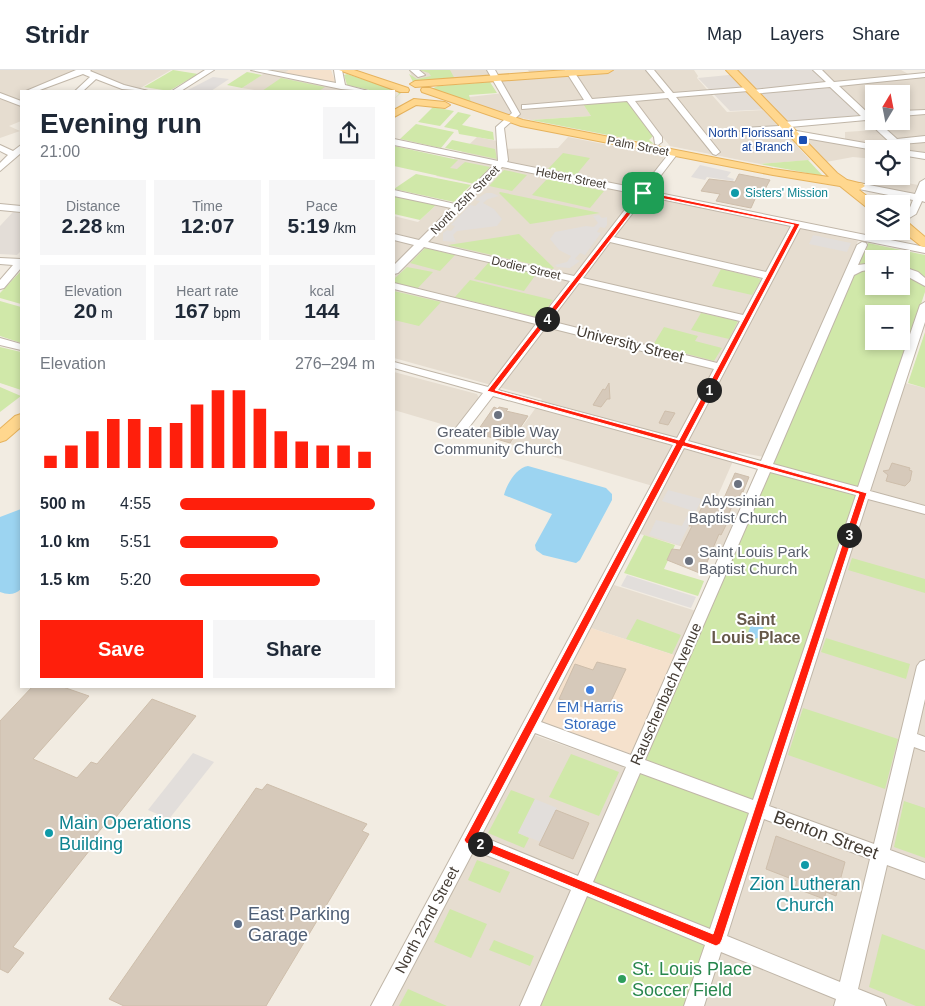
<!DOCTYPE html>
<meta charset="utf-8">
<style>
:root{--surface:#fff;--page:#f6f6f7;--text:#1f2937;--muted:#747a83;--line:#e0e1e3;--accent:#ff1f0c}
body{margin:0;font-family:Arial,sans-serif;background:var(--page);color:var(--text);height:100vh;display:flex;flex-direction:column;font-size:19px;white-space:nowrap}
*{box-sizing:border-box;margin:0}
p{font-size:16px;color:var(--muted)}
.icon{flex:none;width:28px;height:28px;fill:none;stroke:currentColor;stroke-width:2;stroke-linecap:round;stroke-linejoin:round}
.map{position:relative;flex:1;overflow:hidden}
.drawer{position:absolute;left:20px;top:20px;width:375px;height:598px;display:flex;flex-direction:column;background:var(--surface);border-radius:0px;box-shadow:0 2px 8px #0003}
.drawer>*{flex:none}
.needle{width:32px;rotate:10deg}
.tools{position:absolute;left:865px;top:15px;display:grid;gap:10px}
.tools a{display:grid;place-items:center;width:45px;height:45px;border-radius:0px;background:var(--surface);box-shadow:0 2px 8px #0003;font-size:25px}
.pin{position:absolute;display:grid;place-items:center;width:42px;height:42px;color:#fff;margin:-21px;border-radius:10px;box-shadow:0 2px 8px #0006}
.km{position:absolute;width:25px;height:25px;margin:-12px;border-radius:50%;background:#222;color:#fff;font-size:14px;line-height:25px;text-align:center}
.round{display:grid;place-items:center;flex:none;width:52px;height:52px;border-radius:0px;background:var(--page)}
.head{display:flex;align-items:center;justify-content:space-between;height:85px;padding:0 20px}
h1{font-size:28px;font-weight:800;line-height:38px}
.figures{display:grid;grid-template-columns:repeat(3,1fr);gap:8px;height:85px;padding:5px 20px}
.figures div{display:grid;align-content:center;border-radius:0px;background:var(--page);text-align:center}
.figures b{font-size:21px;font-weight:800}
.figures small{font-size:14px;font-weight:400}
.figures p{font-size:14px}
.chart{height:140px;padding:10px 20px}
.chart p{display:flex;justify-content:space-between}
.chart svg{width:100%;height:90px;margin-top:5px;stroke:var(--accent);stroke-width:6}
.primary-button{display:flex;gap:10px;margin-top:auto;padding:10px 20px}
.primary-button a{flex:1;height:58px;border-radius:0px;background:var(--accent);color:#fff;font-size:20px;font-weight:800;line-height:58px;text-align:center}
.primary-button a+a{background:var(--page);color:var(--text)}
ul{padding:0 20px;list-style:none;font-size:16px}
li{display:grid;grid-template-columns:80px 60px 1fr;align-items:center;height:38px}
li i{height:12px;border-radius:6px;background:var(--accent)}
header{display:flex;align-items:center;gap:30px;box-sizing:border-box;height:70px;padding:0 25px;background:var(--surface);border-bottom:1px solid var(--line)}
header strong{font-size:24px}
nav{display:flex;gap:28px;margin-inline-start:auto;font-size:18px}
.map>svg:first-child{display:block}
.residential{fill:#e6ddd0}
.commercial{fill:#f5e1cc}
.industrial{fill:#e3ddd7}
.green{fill:#d0e8a9;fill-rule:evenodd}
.parking{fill:#e2dedb}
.water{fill:#9cd4f1}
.building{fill:#d6c9ba;stroke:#cebeab}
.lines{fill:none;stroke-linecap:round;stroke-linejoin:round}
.minor-casing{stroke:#c0b6a8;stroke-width:2}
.major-casing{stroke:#e6b25c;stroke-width:2}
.minor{fill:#fff;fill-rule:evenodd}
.major{fill:#ffd78e;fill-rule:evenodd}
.route{fill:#ff1f0c;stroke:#fff;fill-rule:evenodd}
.transit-dot{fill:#1a4fb4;stroke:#fff;stroke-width:2}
.culture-dot{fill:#0f9aa8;stroke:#fff;stroke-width:2}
.worship-dot{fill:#6b7280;stroke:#fff;stroke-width:2}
.shop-dot{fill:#3f7fe0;stroke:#fff;stroke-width:2}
.service-dot{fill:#5c6f8a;stroke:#fff;stroke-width:2}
.leisure-dot{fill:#2e9e5b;stroke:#fff;stroke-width:2}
.labels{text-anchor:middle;stroke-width:4;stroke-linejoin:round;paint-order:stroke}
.far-transit-label{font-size:12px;fill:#164399;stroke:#fff;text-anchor:end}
.far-street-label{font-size:12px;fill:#433b33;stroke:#fff}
.far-culture-label{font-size:12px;fill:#0d838f;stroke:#fff;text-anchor:start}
.street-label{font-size:15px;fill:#433b33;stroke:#fff}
.worship-label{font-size:15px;fill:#5b616d;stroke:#fff}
.shop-label{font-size:15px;fill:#366cbe;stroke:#fff}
.neighbourhood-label{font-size:16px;font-weight:bold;fill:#66594a;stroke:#fff}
.near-culture-label{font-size:18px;fill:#0d838f;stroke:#fff;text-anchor:start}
.near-street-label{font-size:18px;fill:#433b33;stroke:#fff}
.near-service-label{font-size:18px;fill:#4e5e75;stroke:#fff;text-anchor:start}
.near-leisure-label{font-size:18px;fill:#27864d;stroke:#fff;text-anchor:start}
</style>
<header>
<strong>Stridr</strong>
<nav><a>Map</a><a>Layers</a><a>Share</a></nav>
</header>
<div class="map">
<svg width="925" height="936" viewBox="0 0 925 936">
<rect width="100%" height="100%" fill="#f2ece2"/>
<g class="residential">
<polygon points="0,0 171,0 137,20 84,1 42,17 51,21 21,21 21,51 9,56 20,61 0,68"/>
<polygon points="269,0 289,0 280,7 345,20 343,21 261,21 242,18"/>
<polygon points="409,0 491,0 496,9 531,5 528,0 694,0 698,6 697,8 727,42 764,40 810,90 760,94 670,76 630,29 583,34 591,46 531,50 507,45 471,32 469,27 504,23 496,9 415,13"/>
<polygon points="821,0 901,0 912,6 925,7 925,86 901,79 874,79 874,89 853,87 826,92 819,87 802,66 845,69 845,62 875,60 886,68 898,70 877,51 901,51 901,24 874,24 874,48 833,14 834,11"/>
<polygon points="477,67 497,71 498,79 558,78 568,67 664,86 660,101 644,122 797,154 802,159 858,171 764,387 737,382 715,432 741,440 720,488 640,464 663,419 510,374 542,329 394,288 394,146 418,152 436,135 460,140 484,116 436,106"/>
<polygon points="875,107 918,115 913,124 870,116"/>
<polygon points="394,302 477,324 479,328 455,358 394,340"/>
<polygon points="905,313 925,318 925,936 702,936"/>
<polygon points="614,515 696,541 677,586 591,558"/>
<polygon points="534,665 622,696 625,699 523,936 391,936"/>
</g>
<g class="commercial">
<polygon points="289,0 331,0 335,11 333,13 283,4"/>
<polygon points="591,558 677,586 631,684 542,652"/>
</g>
<g class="industrial">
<polygon points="735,0 812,0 862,45 788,52 775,39 730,41 698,8 739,4"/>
<polygon points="13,142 21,143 21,181 17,185 0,184 0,156"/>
</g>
<g class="green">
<polygon points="173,0 198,4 169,21 144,17"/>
<polygon points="419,0 450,0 455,9 413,12 409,4 417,9 431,6 429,3"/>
<polygon points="247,2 262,5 242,18 227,15"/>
<polygon points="347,4 398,21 401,23 394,29 399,24 397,21 374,21 347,15 344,5"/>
<polygon points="281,8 325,17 319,21 262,21"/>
<polygon points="490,12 497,23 469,25 471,32 431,19 438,16"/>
<polygon points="625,31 629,32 654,65 649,70 654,74 531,50 591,46 583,34"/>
<polygon points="433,37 454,41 440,56 418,52"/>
<polygon points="458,42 471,45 462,55 493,62 494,70 459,64 458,60 444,57"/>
<polygon points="416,54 454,62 441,78 400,69"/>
<polygon points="452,70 495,79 497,89 445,78"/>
<polygon points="394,76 458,90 450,98 457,99 465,92 490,97 475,114 394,96"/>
<polygon points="563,83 590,88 576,105 548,99"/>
<polygon points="808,90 823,106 760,94"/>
<polygon points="504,100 527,105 512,121 489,116"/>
<polygon points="416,104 471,115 454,132 394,119"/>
<polygon points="547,109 604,121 590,138 532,125"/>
<polygon points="500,122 600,143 530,154 499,123"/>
<polygon points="394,126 436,135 420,150 394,144"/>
<polygon points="519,164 554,198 553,199 448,175"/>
<path d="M 868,173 L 925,185 L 925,222 L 687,936 L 538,936 ZM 874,189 L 901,189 L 901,216 L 874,216 ZM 874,244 L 901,244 L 901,271 L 874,271 Z"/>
<polygon points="425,178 455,185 440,201 410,193"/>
<polygon points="489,192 537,203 524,221 474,209"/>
<polygon points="407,197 433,202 417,219 394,213 394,209"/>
<polygon points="721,199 758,208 761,210 752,225 712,216"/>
<polygon points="21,201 21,234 0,228 0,223"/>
<polygon points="470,210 553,230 541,247 536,247 455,227"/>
<polygon points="394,221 441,232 419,256 394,250"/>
<polygon points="0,231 21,237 21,273 0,266"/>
<polygon points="701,243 738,251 729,269 691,260"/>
<polygon points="664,257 698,266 695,271 722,278 714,291 653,275"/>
<polygon points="925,262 925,318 908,313"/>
<polygon points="0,277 21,282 21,320 0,313"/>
<polygon points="0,317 21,326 0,342"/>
<polygon points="644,465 675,475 664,499 704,511 698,526 624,503"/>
<polygon points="852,488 925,509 925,523 848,500"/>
<polygon points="637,549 681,565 672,584 626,569"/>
<polygon points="826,568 910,594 906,609 821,582"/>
<polygon points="803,638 898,669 885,719 788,685"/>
<polygon points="571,684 619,702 599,746 549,727"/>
<polygon points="511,720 535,729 518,763 529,768 524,778 488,763"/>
<polygon points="904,731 925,738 925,788 894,777"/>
<polygon points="477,790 510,802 500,823 468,810"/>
<polygon points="450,839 487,854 471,888 434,872"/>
<polygon points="882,864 925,880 925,936 916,936 869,917"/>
<polygon points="494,870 534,886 530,896 489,880"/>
<polygon points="408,919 447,936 399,936"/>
</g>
<g class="parking">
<polygon points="213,7 229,9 211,21 188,20"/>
<polygon points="700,95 731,102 727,107 734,109 733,111 707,107 705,110 691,107"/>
<polygon points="486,123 492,123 499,126 488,129 483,133 494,139 502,149 497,156 457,161 453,165 456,172 443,171 443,163 447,160 451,161 455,156 451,155 470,135 475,136 480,131 475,130"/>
<polygon points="599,145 602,148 607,147 607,155 605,158 600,157 597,162 601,163 585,185 580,183 575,189 580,191 570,198 557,197 555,195 567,192 571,186 559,180 550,169 555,162 586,156 594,157 598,153 593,146"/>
<polygon points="813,165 841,171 851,173 847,182 809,174"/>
<polygon points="668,420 702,429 679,475 649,465 656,450 682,456 690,440 662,431"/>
<polygon points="627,505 696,527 691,538 621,516"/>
<polygon points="193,683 214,692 169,749 148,740"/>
<polygon points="535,729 557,738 541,772 518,763"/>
</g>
<g class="water">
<path d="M 528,396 L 606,418 L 612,424 L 612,430 L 580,490 L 576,493 L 543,485 L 536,480 L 535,475 L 552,444 L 504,425 C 507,414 516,398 528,396 Z"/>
<path d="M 21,439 L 21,519 C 15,525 8,525 0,522 L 0,447 Z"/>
<polygon points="756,548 762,548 765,553 760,567 755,569 750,567 748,563 753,549"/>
</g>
<g class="building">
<polygon points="739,104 770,110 764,121 759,120 751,138 716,131 720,124 701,121 709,109 735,112"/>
<polygon points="609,313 610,329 607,329 601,337 593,335 603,319 605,320"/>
<polygon points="494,337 498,339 499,337 508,339 506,341 528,346 510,373 476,363"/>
<polygon points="665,341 675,343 668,355 659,353"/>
<polygon points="892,393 910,398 909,400 912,401 910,411 905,416 886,411 888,405 883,401 889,400"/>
<polygon points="735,403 749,407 743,422 742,421 739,427 736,427 726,450 728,451 721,465 719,464 702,504 667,490 672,479 680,480 692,456 689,456 696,442 699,443 705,431 721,435"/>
<polygon points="597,592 626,599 605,644 559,629 575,594 593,600"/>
<polygon points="33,616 60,616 89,626 33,689 77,708 91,692 97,694 152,629 196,646 109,756 105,754 93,769 97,771 13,877 24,883 8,903 0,899 0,651"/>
<polygon points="267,714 367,754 362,761 369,764 266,936 124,936 109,929 256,718 262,720"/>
<polygon points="556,740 589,753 573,789 539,775"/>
<polygon points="776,766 845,792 836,826 826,822 824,829 795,818 797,811 766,799"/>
</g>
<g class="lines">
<g class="minor-casing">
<g id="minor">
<polygon points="76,0 91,0 90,1 124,15 148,21 122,19 96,9 83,21 75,21 90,7 83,4 37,21 26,21"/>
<polygon points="205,0 214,0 181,21 172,21"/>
<polygon points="251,0 267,0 336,13 334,0 342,0 345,15 368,21 341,19"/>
<polygon points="410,0 419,0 425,5 418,7"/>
<path d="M 487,0 L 495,0 L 520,44 L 504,58 L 508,90 L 507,92 L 641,119 L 671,81 L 674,80 L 678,83 L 649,121 L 925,177 L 925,183 L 800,158 L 688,371 L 761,391 L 857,175 L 862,172 L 866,173 L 867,175 L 858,195 L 874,193 L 874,199 L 862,201 L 854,205 L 773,394 L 858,417 L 920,235 L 925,232 L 925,252 L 870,421 L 925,436 L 925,444 L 868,429 L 769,736 L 874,774 L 917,596 L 920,592 L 925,590 L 925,629 L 917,664 L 925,667 L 925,681 L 914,677 L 890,780 L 925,793 L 925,809 L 887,795 L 858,919 L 883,929 L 886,936 L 834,936 L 836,929 L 721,882 L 704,936 L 684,936 L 705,875 L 587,826 L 540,936 L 520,936 L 571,820 L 474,780 L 392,936 L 371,936 L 673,375 L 493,326 L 463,365 L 455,365 L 453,362 L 455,359 L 483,323 L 394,298 L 394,292 L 488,317 L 536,254 L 394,219 L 394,213 L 540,249 L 570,211 L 424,177 L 398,203 L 394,204 L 394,195 L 414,175 L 394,170 L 394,164 L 419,170 L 451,138 L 394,126 L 394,120 L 455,134 L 494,95 L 394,75 L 394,69 L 498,91 L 496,57 L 512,43 ZM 502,97 L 637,124 L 574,206 L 428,172 ZM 646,126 L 791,156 L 766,202 L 614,167 ZM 610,172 L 763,208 L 743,245 L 583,208 ZM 579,213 L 740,251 L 717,293 L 550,251 ZM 546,257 L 714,299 L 677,368 L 498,320 ZM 684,378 L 758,399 L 631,685 L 541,652 ZM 770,402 L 856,425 L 753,730 L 645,690 ZM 535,663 L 626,697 L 578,806 L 481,766 ZM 640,703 L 749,743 L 710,859 L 593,812 ZM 764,749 L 870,789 L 840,912 L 727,866 Z"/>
<polygon points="565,0 573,0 592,29 665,23 646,0 654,0 673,23 749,17 753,20 826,12 813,0 822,0 834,12 925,3 925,7 839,16 870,45 874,45 874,51 877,51 897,69 925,66 925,72 902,74 910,81 925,83 925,89 901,85 901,79 897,79 866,50 790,57 789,60 786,61 744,64 740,61 744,58 779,56 780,53 783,52 861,46 830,17 752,24 748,21 676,27 720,82 716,85 713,84 668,28 635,31 662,67 662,72 658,75 655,74 654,67 627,31 522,39 522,35 525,35 584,30"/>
<polygon points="0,23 21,31 21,36 0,28"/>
<polygon points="925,40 925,44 901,46 901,41"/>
<polygon points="791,60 882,76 886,79 874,80 788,65 787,63"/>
<polygon points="0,75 13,81 21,75 21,83 0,101 0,93 8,85 0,81"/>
<polygon points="925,109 925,132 922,131 916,144 901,153 901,146 909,140 913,130 859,119 854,116 859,113 915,124 920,112"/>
<polygon points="0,134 21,136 21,142 0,140"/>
<polygon points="0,188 21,189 21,198 4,218 0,219 0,210 13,195 0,194"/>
<polygon points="901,196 918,202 925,208 925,216 901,203"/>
<polygon points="0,268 21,274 21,280 0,275"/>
</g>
</g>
<g class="major-casing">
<g id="major">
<polygon points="339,0 354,0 408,18 409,20 408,22 400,22"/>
<polygon points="567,0 613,0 608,3 415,17 410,14 415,11"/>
<polygon points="726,0 737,0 837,103 847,110 863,114 865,116 859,120 877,134 874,134 874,141 870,140 840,116 773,105 521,56 422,22 421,20 422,18 430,18 523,50 773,99 829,107"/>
<polygon points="414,29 445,32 450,35 445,38 416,35 394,47 394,40"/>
<polygon points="901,149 905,150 925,167 925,177 921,176 901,160"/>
<polygon points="21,344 21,357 6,370 0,372 0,359 15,346"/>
</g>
</g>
<use href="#minor" class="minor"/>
<use href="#major" class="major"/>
</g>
<path class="route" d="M 643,121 L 800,154 L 685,372 L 867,423 L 722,870 L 720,874 L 716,876 L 466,773 L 464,770 L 676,374 L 487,321 ZM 645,125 L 794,155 L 679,370 L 495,320 ZM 683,376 L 859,424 L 713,864 L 476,768 Z"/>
<rect class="transit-dot" x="798" y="65" width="10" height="10" rx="2.5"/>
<g class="culture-dot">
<circle cx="735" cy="123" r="5"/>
<circle cx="49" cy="763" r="5"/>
<circle cx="805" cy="795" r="5"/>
</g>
<g class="worship-dot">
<circle cx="498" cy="345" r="5"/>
<circle cx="738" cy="414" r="5"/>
<circle cx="689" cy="491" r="5"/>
</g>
<circle class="shop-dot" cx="590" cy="620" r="5"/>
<circle class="service-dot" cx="238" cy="854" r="5"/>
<circle class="leisure-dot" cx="622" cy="909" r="5"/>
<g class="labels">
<g class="far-transit-label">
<text x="793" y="67">North Florissant<tspan x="793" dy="14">at Branch</tspan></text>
</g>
<g class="far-street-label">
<text transform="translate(638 76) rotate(11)" y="4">Palm Street</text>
<text transform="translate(571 108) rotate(11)" y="4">Hebert Street</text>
<text transform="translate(465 130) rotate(-45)" y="4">North 25th Street</text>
<text transform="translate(526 198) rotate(13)" y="4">Dodier Street</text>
</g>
<g class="far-culture-label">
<text x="745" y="127">Sisters' Mission</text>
</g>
<g class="street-label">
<text transform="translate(630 274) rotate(14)" y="5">University Street</text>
<text transform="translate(666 624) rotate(-66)" y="5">Rauschenbach Avenue</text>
<text transform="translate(427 850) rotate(-62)" y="5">North 22nd Street</text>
</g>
<g class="worship-label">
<text x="498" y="367">Greater Bible Way<tspan x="498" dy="17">Community Church</tspan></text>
<text x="738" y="436">Abyssinian<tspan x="738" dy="17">Baptist Church</tspan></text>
<text x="699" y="487" text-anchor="start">Saint Louis Park<tspan x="699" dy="17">Baptist Church</tspan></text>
</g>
<g class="shop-label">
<text x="590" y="642">EM Harris<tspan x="590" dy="17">Storage</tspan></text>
</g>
<g class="neighbourhood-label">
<text x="756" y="555">Saint<tspan x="756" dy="18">Louis Place</tspan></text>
</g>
<g class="near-culture-label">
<text x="59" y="759">Main Operations<tspan x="59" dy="21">Building</tspan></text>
<text x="805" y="820" text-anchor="middle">Zion Lutheran<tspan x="805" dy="21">Church</tspan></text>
</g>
<g class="near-street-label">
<text transform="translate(826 765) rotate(20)" y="6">Benton Street</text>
</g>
<g class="near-service-label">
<text x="248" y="850">East Parking<tspan x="248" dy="21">Garage</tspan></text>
</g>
<g class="near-leisure-label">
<text x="632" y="905">St. Louis Place<tspan x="632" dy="21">Soccer Field</tspan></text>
</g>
</g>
</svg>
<div class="tools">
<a><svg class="needle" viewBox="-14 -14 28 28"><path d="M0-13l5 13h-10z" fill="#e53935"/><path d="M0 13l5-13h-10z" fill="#747a83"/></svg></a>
<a><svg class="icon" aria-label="locate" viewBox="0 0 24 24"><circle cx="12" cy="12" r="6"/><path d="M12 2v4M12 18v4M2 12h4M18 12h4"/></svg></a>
<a><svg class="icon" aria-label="layers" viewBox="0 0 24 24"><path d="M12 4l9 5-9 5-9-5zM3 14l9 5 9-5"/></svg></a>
<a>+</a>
<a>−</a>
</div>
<div class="pin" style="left:643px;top:123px;background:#1e9e55"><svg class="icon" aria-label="arrive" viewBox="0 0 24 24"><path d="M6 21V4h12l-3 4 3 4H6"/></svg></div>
<b class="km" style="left:709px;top:320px">1</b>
<b class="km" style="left:480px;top:774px">2</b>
<b class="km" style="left:849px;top:465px">3</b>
<b class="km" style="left:547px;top:249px">4</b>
<section class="drawer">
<div class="head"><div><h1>Evening run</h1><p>21:00</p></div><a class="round"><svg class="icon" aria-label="share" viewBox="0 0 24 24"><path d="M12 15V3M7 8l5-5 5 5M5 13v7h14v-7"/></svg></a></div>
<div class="figures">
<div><p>Distance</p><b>2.28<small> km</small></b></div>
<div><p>Time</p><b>12:07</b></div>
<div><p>Pace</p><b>5:19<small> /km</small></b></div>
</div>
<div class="figures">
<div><p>Elevation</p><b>20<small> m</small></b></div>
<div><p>Heart rate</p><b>167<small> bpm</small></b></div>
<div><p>kcal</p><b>144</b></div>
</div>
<div class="chart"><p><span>Elevation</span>276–294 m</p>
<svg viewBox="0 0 160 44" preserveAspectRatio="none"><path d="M5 44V38M15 44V33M25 44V26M35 44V20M45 44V20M55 44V24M65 44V22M75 44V13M85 44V6M95 44V6M105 44V15M115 44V26M125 44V31M135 44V33M145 44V33M155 44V36"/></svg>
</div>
<ul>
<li><b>500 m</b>4:55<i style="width:100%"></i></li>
<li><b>1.0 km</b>5:51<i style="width:50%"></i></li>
<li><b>1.5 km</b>5:20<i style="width:72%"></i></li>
</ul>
<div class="primary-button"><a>Save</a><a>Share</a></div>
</section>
</div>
